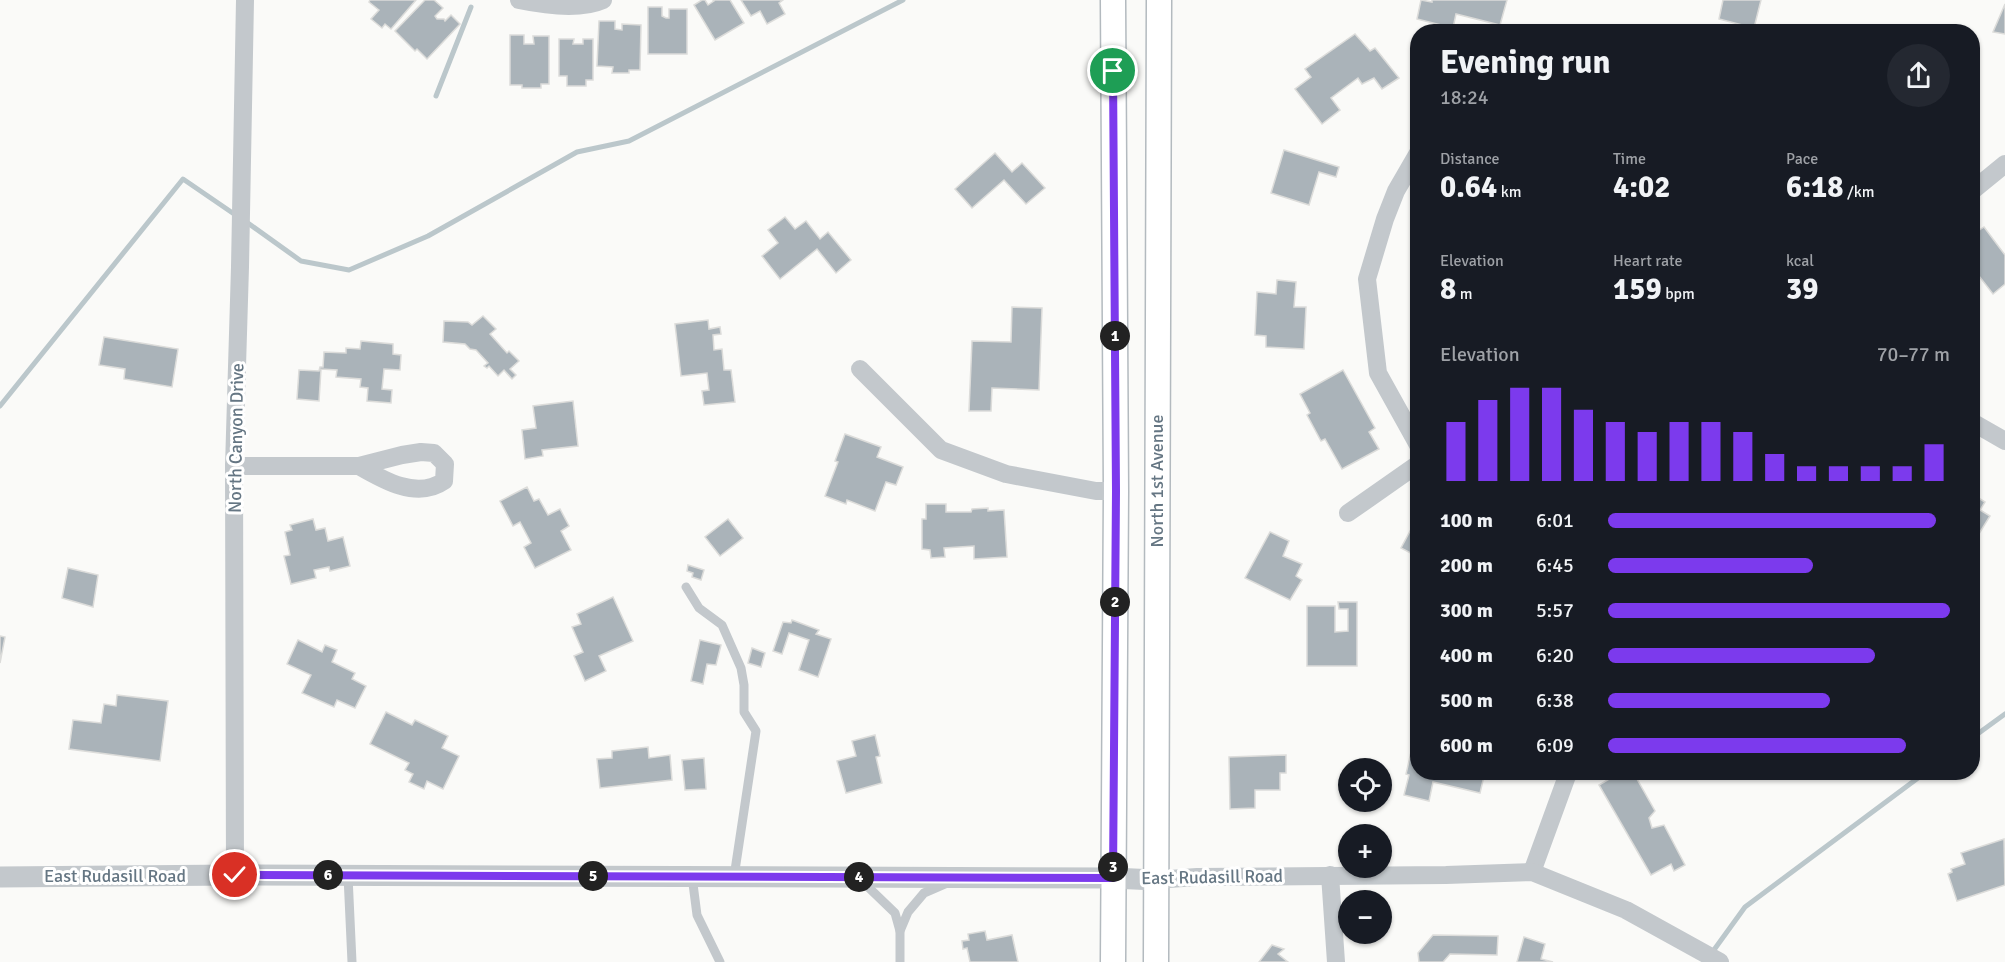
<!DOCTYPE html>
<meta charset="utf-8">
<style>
:root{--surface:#171b24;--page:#242831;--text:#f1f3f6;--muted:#9ea1a6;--accent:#7c3aed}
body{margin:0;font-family:Signika,sans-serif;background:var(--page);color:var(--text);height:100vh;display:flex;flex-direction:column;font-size:22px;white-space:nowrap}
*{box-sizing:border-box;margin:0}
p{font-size:20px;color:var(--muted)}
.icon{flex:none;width:33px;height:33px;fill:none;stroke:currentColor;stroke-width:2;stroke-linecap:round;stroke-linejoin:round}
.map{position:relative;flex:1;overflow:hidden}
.side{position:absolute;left:1410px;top:24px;width:570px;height:756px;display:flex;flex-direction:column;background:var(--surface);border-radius:24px;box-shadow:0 2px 4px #0004}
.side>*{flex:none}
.controls{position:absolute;left:1338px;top:758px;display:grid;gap:12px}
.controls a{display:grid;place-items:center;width:54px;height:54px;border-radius:50%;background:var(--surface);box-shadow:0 2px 4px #0004;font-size:30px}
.pin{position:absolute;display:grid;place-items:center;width:51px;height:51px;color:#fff;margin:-26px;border:3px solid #fff;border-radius:50%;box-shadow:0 2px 6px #0007}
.km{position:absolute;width:30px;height:30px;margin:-15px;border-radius:50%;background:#222;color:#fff;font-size:16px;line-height:30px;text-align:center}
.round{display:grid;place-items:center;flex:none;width:63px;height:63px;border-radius:32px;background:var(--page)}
.headline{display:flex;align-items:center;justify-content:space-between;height:102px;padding:0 30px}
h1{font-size:33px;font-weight:700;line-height:45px}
.stats{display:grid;grid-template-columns:repeat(3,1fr);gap:9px;height:102px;padding:6px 30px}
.stats div{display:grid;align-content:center}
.stats b{font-size:30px;font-weight:700}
.stats small{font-size:16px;font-weight:400}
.stats p{font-size:16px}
.chart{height:168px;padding:12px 30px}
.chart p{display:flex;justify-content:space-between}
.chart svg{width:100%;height:108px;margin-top:6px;stroke:var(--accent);stroke-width:6}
ul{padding:0 30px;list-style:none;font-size:20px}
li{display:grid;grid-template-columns:96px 72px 1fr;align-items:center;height:45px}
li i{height:15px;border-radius:8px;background:var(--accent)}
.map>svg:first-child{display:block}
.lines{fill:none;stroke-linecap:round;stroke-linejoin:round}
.stream{stroke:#bbc7cb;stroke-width:5}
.building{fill:#aab3b9;stroke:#dcdcda;stroke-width:1.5}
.secondary-casing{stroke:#b3babf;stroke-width:27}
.service{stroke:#c3c8cc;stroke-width:9}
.minor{stroke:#c3c8cc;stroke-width:18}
.tertiary{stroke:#c3c8cc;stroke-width:21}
.secondary{stroke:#fff;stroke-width:24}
.route-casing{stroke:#fff;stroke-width:12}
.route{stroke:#7c3aed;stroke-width:8}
.labels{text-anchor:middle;stroke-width:6;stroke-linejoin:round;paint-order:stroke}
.street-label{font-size:18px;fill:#657683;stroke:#fff}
</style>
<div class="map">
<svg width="2005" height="962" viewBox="0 0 2005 962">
<rect width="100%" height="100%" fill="#fafaf8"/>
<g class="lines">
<g class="stream">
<polyline points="436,96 471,7"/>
<polyline points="245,221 301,261 349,270 428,236 577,152 629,141 903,0"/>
<polyline points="0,406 183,179 237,216"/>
<polyline points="1972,738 2005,714"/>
<polyline points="1711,954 1745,907 1926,772"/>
</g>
</g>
<g class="building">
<polygon points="370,0 416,0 391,29 385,24 382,28 371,19 379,10 369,2"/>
<polygon points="425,0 434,0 443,8 435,16 437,19 444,19 445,21 451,15 460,24 427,59 417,49 415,51 395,31"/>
<polygon points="702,0 705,0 708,5 714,1 713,0 730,0 744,23 715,40 694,5"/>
<polygon points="741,0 783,0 779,3 785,14 767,24 760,11 751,16"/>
<polygon points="1421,0 1432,2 1432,0 1507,0 1500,25 1456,14 1453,28 1417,19"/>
<polygon points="1723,0 1761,0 1754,28 1719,19"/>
<polygon points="2005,4 2005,34 1993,32"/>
<polygon points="648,7 662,7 662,16 666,18 669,18 669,9 687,9 687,54 648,54"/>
<polygon points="599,21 615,21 615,29 622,30 622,24 641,25 640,70 629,70 629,73 612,73 613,67 597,66"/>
<polygon points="1355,34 1370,51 1375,48 1399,78 1382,89 1374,78 1362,84 1358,78 1331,98 1340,110 1322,124 1295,89 1311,77 1305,69"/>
<polygon points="510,35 524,35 524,44 534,44 533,36 549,36 549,84 541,84 541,88 522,88 522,85 510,85"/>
<polygon points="559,39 574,39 573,44 583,44 583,39 593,39 593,80 586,80 586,86 567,86 567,76 559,76"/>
<rect x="1972" y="63" width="2" height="36"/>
<polygon points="1284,150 1339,167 1336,177 1319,172 1309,205 1271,193"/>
<polygon points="995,153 1012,172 1022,163 1045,188 1026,204 1004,180 972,208 955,189"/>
<polygon points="785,217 795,229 806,221 820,239 828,232 851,260 836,273 817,249 780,279 762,256 778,243 768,230"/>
<polygon points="1984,227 2005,255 2005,284 1993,294 1972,267 1972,235"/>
<polygon points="1277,280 1296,282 1294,307 1306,307 1304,349 1266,347 1266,336 1255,335 1257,292 1276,294"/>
<polygon points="1012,307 1042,308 1039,390 992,388 991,411 969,411 972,341 1011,342"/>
<polygon points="483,316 496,329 490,334 507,353 509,351 519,361 510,369 516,375 512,379 504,370 498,376 489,366 487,368 484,366 488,363 476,350 470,349 465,344 443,342 444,321 468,322 472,325"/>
<polygon points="708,320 709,329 720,327 721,334 713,335 714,350 722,349 724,370 731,370 735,402 704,405 702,391 709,390 707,373 681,376 675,324"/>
<polygon points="104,337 178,349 172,387 124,379 125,369 99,365"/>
<polygon points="361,341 393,344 393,354 401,355 400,370 384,369 382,389 392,390 391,403 367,401 368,388 360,387 361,379 336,377 337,370 321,369 319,401 297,399 299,370 319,371 320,367 323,367 324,352 346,353 346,348 360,349"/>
<polygon points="1343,370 1375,428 1369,432 1379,449 1342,469 1325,439 1321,441 1307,415 1310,413 1300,394"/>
<polygon points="573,401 578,446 542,450 543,456 525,459 522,430 536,428 533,406"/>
<polygon points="845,434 881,447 877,457 903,467 896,485 886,482 875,511 847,500 846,504 825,496 838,462 835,461"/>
<polygon points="527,487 534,501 539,499 548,515 560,509 569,526 561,531 571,550 535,568 524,547 531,543 520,522 513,526 500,501"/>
<polygon points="1972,494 1985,502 1980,510 1990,516 1972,545"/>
<polygon points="926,504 946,504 946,512 971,512 972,509 988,508 988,511 1004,510 1007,557 974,559 974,546 944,548 945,557 931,558 930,550 922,549 922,519 926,519"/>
<polygon points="313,519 316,530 325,528 328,541 343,537 350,566 330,571 329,567 314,570 316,578 291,584 284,556 290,555 285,532 292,530 290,525"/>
<polygon points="728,519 743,538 720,556 705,537"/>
<polygon points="1416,520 1418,521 1418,557 1401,548"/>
<polygon points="1270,532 1289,541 1283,556 1302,564 1296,576 1302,580 1290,600 1245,578"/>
<polygon points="688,565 704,570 701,580 692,577 693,573 687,571"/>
<polygon points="68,568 98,575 93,607 62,598"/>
<polygon points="613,597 633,641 599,656 606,671 585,681 574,656 583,652 572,627 581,624 577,614"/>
<polygon points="1338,602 1357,602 1357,666 1307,666 1307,606 1335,606 1335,632 1348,631 1348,609 1339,609"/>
<polygon points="792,620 819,630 816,634 831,639 818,677 799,670 809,640 789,633 782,654 773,651 783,622 791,623"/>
<polygon points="0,636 5,637 0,663"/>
<polygon points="298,640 322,652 325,645 337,650 332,662 355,673 352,679 366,686 355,708 337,700 334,707 302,693 311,675 287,664"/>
<polygon points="700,640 721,645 716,665 707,664 703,684 691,681"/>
<polygon points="752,648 765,653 761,667 748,663"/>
<polygon points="117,695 168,701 160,761 69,749 73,720 101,723 104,704 116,706"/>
<polygon points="386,712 412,725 415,720 448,736 442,748 459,756 443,789 427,781 424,789 409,782 413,774 405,770 409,763 370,744"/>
<polygon points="875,735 880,756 876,757 882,783 846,793 837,761 856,756 852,741"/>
<polygon points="1414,739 1418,739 1418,772 1485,772 1480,793 1433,782 1429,801 1404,795 1409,775 1406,774"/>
<polygon points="648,747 649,758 670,755 672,780 600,788 597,759 612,758 612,751"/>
<polygon points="1286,755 1286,773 1280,773 1280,790 1255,790 1255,808 1230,809 1229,757"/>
<polygon points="704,758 706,789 685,790 682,760"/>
<polygon points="1621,772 1633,772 1655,811 1649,818 1652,828 1664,825 1685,865 1674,871 1671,864 1651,875 1599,785"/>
<polygon points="2004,839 2005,885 1957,901 1948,874 1952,872 1951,869 1965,864 1961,853"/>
<polygon points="985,931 987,940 1012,935 1018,962 970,962 967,948 963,949 962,941 969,940 968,934"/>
<polygon points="1433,935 1498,936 1497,955 1450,954 1443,962 1419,962 1418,953"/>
<polygon points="1524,937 1545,944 1541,959 1553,962 1517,962"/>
<polygon points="1272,945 1284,949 1278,954 1288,962 1259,962"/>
</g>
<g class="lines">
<g class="secondary-casing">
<g id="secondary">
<polyline points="1113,0 1116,491 1113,962"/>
<polyline points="1156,962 1159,0"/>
</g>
</g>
<g class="service">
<polyline points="686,587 699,608 722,625 741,668 744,685 744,712 756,731 734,877"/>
<polyline points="348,876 352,962"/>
<polyline points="692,876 697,915 720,962"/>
<polyline points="859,882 866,885 895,913 900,931"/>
<polyline points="900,962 900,931 908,912 924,893 947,883"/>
</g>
<g class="minor">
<path d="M 519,0 C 543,5 581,10 603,0"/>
<polyline points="1418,153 1396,191 1385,219 1367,279 1378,373 1418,445"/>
<polyline points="1972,191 2005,164"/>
<polyline points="860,369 941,450 1006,474 1096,491 1116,491"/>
<polyline points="1972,422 2005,441"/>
<path d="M 234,466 L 359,466 L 402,455 L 421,452 L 434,453 L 445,464 L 444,481 C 417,500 383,480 359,466"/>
<polyline points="1348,513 1418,464"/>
<polyline points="1532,872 1567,776 1570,772"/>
<polyline points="235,875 234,466 240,267 245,0"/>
<polyline points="1330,875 1336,962"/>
<polyline points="1155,880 1197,877 1446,875 1532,872 1626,910 1720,962"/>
</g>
<polyline class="tertiary" points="0,877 235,875 1113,878 1155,880"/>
<use href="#secondary" class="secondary"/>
</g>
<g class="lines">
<g class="route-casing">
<polyline id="route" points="235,875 1113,878 1116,491 1113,71"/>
</g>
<use href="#route" class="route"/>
</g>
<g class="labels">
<g class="street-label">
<text transform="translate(236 438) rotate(-89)" y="6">North Canyon Drive</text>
<text transform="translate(1157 481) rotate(-90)" y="6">North 1st Avenue</text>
<text x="115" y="882">East Rudasill Road</text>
<text transform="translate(1212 877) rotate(-1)" y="6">East Rudasill Road</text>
</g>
</g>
</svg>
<div class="controls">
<a><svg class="icon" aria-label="locate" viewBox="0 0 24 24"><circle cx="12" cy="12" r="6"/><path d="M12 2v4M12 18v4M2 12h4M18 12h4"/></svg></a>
<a>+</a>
<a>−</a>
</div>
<div class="pin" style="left:1113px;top:71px;background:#1e9e55"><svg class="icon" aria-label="arrive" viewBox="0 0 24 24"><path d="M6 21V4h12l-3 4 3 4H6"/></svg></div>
<div class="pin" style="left:235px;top:875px;background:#d93025"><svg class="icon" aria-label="check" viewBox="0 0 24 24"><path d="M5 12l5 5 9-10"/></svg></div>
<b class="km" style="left:1115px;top:336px">1</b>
<b class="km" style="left:1115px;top:602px">2</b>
<b class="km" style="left:1113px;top:867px">3</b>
<b class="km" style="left:859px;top:877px">4</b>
<b class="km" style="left:593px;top:876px">5</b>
<b class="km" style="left:328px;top:875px">6</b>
<section class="side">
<div class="headline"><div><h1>Evening run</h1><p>18:24</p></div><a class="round"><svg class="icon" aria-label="share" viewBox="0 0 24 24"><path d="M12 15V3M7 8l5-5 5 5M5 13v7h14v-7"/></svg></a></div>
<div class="stats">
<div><p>Distance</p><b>0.64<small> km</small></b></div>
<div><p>Time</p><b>4:02</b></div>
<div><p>Pace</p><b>6:18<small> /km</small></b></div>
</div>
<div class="stats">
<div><p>Elevation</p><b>8<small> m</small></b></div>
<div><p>Heart rate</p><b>159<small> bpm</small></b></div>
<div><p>kcal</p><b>39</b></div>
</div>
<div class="chart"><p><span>Elevation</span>70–77 m</p>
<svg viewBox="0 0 160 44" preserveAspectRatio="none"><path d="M5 44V20M15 44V11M25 44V6M35 44V6M45 44V15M55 44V20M65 44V24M75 44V20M85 44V20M95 44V24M105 44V33M115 44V38M125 44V38M135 44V38M145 44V38M155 44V29"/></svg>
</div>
<ul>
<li><b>100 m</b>6:01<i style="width:96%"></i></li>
<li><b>200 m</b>6:45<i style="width:60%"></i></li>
<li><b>300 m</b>5:57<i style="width:100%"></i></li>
<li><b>400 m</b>6:20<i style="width:78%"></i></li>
<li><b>500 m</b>6:38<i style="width:65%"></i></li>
<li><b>600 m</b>6:09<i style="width:87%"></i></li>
</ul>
</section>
</div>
